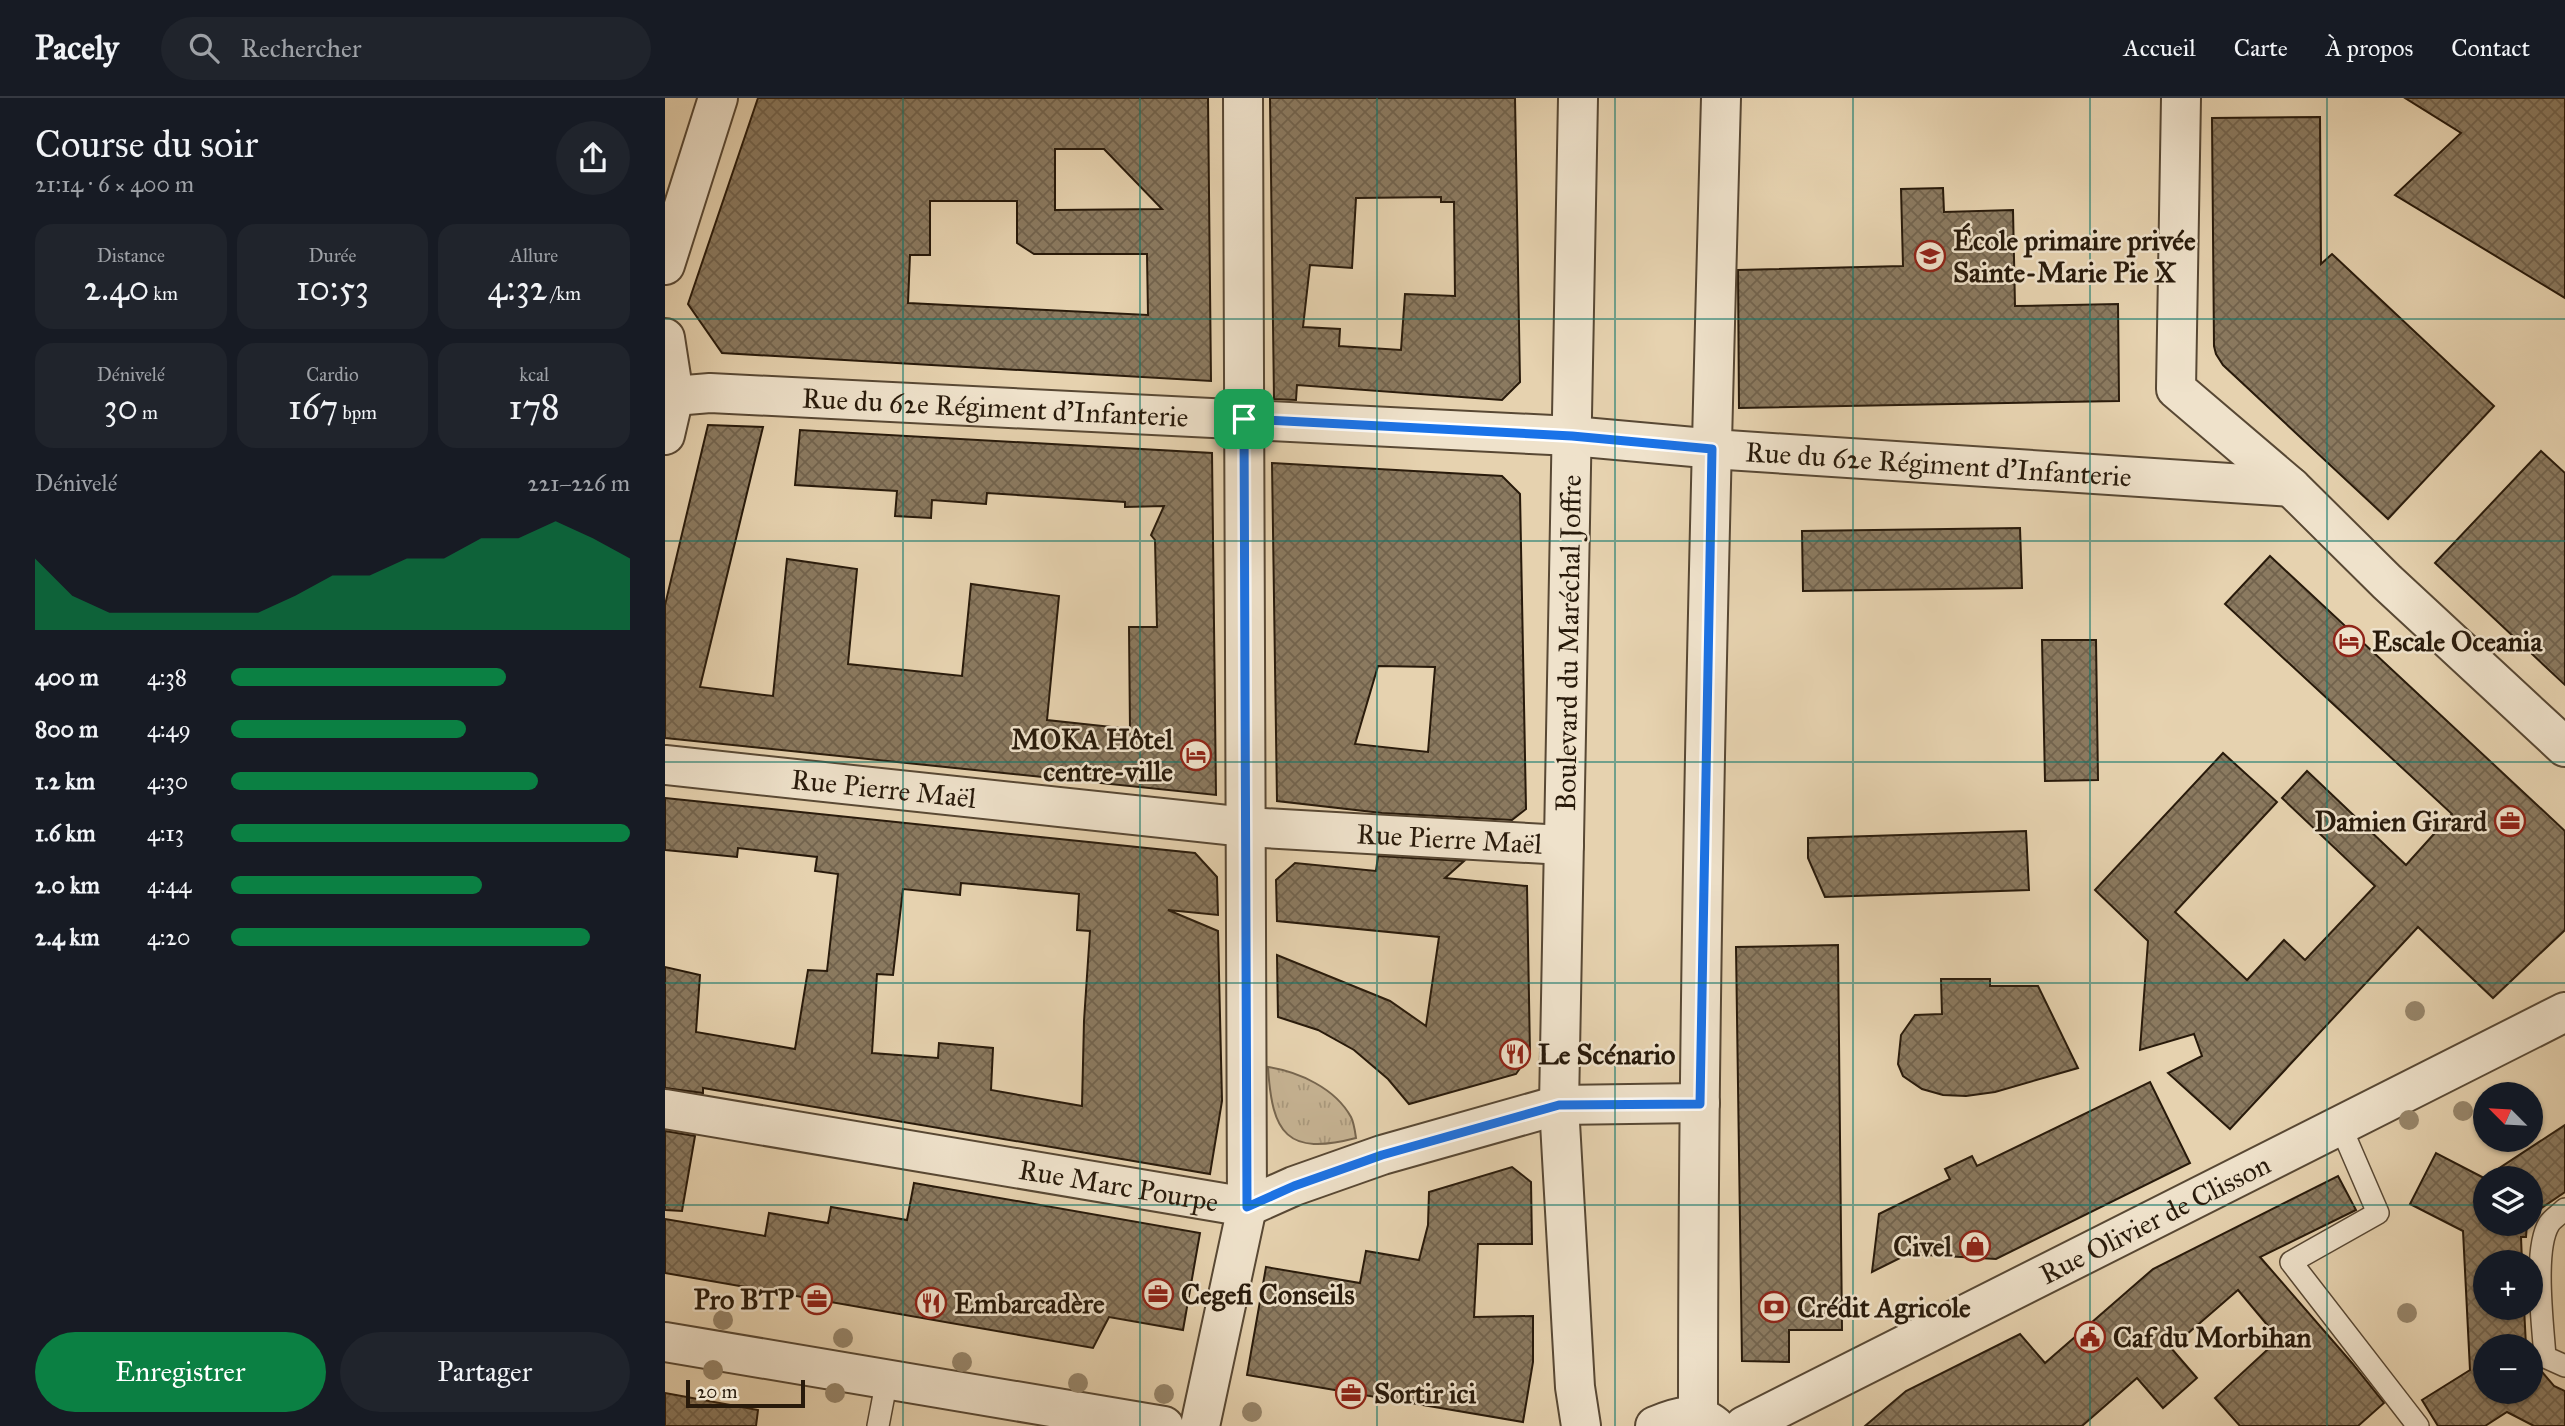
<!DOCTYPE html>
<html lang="fr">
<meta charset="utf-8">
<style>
:root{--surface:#171b24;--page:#20242c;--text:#f1f3f6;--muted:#9ea1a6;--line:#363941;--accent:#0b8043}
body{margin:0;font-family:"IM FELL Great Primer",serif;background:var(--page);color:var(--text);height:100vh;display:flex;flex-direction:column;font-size:26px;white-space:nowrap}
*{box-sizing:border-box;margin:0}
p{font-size:23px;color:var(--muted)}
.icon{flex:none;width:38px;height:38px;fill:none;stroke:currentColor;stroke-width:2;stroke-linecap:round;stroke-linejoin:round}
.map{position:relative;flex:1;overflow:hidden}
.sheet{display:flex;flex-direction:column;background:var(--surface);width:665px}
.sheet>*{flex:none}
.needle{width:46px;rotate:294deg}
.fabs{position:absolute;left:1808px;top:984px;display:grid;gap:14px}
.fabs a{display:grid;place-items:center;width:70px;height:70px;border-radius:50%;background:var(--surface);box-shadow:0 2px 5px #0004;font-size:35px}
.scale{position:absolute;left:21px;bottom:18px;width:119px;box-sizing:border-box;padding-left:7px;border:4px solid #281a0b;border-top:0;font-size:19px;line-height:24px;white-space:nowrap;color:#281a0b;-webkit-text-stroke:5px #efe2cb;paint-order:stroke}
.pin{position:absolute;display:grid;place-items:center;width:60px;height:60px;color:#fff;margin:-30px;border-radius:14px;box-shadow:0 4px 10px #0006}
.round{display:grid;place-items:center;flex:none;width:74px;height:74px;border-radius:37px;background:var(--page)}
.overview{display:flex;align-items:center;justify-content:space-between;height:119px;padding:0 35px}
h1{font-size:38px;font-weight:600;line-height:52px}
.metrics{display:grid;grid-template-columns:repeat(3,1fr);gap:10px;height:119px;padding:7px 35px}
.metrics div{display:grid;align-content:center;border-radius:18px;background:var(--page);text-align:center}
.metrics b{font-size:35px;font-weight:600}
.metrics small{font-size:19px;font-weight:400}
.metrics p{font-size:19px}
.chart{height:196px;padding:14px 35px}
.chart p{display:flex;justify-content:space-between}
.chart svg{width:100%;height:126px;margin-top:7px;fill:var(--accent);opacity:.7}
.action{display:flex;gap:14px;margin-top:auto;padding:14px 35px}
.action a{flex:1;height:80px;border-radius:42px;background:var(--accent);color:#fff;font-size:28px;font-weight:600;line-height:80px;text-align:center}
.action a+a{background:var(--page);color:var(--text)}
ul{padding:0 35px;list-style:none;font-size:23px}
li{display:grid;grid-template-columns:112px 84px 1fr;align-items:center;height:52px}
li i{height:18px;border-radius:9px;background:var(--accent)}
header{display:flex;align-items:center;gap:42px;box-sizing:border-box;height:98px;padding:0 35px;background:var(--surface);border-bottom:2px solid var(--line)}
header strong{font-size:33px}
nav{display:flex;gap:38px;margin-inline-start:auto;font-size:24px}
.search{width:490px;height:63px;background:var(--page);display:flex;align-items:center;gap:18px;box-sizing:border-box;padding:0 24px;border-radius:38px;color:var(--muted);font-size:26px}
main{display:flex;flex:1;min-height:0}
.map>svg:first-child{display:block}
.grass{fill:url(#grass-tufts);stroke:#77664f;stroke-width:2}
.building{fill:url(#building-cross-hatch);stroke:#281a0b;stroke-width:2;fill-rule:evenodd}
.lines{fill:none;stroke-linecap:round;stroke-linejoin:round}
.service-casing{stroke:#584834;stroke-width:24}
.minor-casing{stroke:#584834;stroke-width:42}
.service{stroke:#efe2cb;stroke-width:21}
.minor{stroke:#efe2cb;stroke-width:38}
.tree{fill:#97866b}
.route-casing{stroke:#fff;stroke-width:14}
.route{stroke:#1a73e8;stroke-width:9}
.grid{fill:none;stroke:#0f766e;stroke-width:2;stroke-opacity:0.55}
.labels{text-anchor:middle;stroke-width:5;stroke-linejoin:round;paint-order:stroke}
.poi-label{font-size:28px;font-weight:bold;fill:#281a0b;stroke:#efe2cb;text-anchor:start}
.street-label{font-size:28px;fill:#281a0b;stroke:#efe2cb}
</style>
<header>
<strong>Pacely</strong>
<div class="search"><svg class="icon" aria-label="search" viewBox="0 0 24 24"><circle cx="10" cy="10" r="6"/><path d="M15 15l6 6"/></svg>Rechercher</div>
<nav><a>Accueil</a><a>Carte</a><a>À propos</a><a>Contact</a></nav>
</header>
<main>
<section class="sheet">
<div class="overview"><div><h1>Course du soir</h1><p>21:14 · 6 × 400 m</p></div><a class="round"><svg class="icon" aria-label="share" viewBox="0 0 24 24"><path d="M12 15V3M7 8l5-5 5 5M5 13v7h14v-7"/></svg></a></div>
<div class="metrics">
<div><p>Distance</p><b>2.40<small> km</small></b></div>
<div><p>Durée</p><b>10:53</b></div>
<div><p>Allure</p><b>4:32<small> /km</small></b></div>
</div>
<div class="metrics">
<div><p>Dénivelé</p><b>30<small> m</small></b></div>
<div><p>Cardio</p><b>167<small> bpm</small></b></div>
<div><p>kcal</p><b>178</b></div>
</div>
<div class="chart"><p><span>Dénivelé</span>221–226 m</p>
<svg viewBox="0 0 160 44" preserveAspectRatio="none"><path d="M0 44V19L10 32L20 38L30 38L40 38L50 38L60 38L70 32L80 25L90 25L100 19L110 19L120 12L130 12L140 6L150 12L160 19V44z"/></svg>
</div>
<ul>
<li><b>400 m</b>4:38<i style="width:69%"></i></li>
<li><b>800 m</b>4:49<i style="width:59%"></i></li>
<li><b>1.2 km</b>4:30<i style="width:77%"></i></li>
<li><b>1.6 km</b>4:13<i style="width:100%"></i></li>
<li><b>2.0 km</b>4:44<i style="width:63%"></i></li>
<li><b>2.4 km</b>4:20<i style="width:90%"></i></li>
</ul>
<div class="action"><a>Enregistrer</a><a>Partager</a></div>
</section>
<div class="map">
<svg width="1900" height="1328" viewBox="0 0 1900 1328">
<defs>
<pattern id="grass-tufts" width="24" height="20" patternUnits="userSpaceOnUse" patternTransform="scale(1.75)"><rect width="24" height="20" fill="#c6b393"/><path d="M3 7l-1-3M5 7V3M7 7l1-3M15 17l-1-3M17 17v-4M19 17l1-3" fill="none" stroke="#aa997d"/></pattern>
<pattern id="building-cross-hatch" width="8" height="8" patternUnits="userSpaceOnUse" patternTransform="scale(1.75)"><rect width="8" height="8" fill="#8b7a60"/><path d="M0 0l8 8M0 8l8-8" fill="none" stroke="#72634d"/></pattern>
</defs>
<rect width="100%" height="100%" fill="#e6d2af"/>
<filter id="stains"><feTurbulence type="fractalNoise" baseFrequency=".00286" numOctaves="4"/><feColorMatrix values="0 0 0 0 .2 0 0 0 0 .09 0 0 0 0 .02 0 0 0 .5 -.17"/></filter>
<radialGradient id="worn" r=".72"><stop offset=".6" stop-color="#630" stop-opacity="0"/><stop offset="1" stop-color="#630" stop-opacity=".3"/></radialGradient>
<path class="grass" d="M 603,969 C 634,974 670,990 686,1019 C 689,1025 690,1033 691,1040 C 622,1058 607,1036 603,969 Z"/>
<g class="building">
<path d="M 93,0 L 543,0 L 546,283 L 57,255 L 23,206 ZM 390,51 L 439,51 L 497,111 L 390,112 ZM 265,103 L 352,103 L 352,145 L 369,156 L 482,156 L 483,217 L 243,205 L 245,157 L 265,157 Z"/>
<path d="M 605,0 L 850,0 L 855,284 L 837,302 L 632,287 L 631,302 L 609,301 ZM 776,99 L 776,104 L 789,104 L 790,198 L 740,196 L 736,252 L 674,248 L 675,231 L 638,229 L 645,167 L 687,170 L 691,100 Z"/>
<polygon points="1740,0 1900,0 1900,200 1730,97 1796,35"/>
<polygon points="1655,19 1656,166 1667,156 1829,308 1723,421 1558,267 1551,256 1549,248 1547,20"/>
<polygon points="1278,90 1279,114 1348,112 1350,208 1453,206 1454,303 1074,310 1073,172 1238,168 1236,91"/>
<polygon points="43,327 98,329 35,589 108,598 122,461 192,471 183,566 297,578 306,486 394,498 382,622 465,631 464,529 492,529 490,442 486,437 499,408 460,409 460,404 322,395 321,406 267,402 266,420 230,418 232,393 130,387 135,332 547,355 551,697 0,640 0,507"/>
<polygon points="1876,353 1900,375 1900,587 1770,465"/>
<path d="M 607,365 L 837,378 L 855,396 L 861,711 L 847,722 L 717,715 L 612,703 ZM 713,568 L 770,569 L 763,654 L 690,646 Z"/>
<polygon points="1355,430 1357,490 1138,493 1137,433"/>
<polygon points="1605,458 1900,733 1900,832 1828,900 1753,829 1565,1031 1503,975 1537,958 1529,936 1475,952 1483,843 1430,792 1558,655 1612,704 1510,814 1582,882 1619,842 1640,862 1710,788 1617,700 1642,673 1741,767 1787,716 1560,506"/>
<polygon points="1377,542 1431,542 1433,682 1380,683"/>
<path d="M 0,700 L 530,755 L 552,779 L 553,817 L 503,812 L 553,833 L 557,1003 L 545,1076 L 38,990 L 38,995 L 0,990 L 0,869 L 35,877 L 31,934 L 130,951 L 143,872 L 162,873 L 173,776 L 150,773 L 152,759 L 73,750 L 72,759 L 0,752 ZM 296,785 L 414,796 L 412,832 L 425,833 L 419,923 L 417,1008 L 326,992 L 328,950 L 274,945 L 273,960 L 207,955 L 212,876 L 228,877 L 238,791 L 295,797 Z"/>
<polygon points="1361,733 1364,792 1160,799 1143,760 1143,740"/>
<polygon points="713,758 799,763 780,780 862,788 865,956 851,976 744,1006 723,981 689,952 653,932 613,919 612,857 725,903 761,928 774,839 612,823 611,782 630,765 711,773"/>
<polygon points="1173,847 1177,1232 1124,1232 1124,1264 1077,1263 1071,849"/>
<polygon points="1276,881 1325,881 1325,888 1373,888 1413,970 1330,994 1301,998 1278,997 1257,991 1238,978 1233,966 1236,937 1250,917 1277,916"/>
<polygon points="1485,984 1525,1065 1331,1161 1243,1156 1207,1174 1214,1116 1285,1081 1280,1071 1307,1058 1312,1068"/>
<polygon points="1900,1027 1900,1094 1869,1115 1871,1118 1866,1123 1866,1080 1820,1080 1820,1125 1862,1125 1861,1139 1856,1139 1857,1164 1820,1164 1820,1209 1859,1209 1861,1248 1820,1248 1820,1293 1866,1293 1866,1261 1889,1288 1900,1293 1900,1328 1869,1328 1842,1314 1820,1328 1773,1328 1757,1302 1805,1272 1798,1133 1745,1106 1771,1055 1819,1080"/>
<polygon points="0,1033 30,1038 17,1113 0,1112"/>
<polygon points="847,1069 866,1084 867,1146 813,1146 809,1219 868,1218 868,1264 858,1324 582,1277 601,1169 695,1185 701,1153 754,1162 763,1127 764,1094"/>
<polygon points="1673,1078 1691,1112 1595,1159 1687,1265 1719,1305 1693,1328 1575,1328 1550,1300 1614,1241 1573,1192 1506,1250 1532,1280 1498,1310 1472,1280 1417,1328 1200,1328 1241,1293 1355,1236 1380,1265 1488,1171"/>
<polygon points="249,1085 535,1135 518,1232 444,1219 428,1250 0,1175 0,1121 100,1138 104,1115 163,1125 166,1109 242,1122"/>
<polygon points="0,1295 93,1312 91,1328 0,1328"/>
</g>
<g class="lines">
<g class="service-casing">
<g id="service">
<polyline points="1675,1027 1713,1115 1626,1164 1753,1328"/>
<path d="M 1900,1111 C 1895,1116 1887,1121 1884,1126 C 1868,1152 1878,1228 1880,1259 L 1900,1268"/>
<polyline points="213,1328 222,1281"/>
</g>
</g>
<g class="minor-casing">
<g id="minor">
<polyline points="913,0 894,1007 910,1289 916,1328"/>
<polyline points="1516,0 1511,291 1626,389 1722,484 1900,649"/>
<polyline points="0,167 53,0"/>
<polyline points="0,240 9,298 0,337"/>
<path id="s1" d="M 0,296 L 9,298 L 45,295 L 907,338 L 1062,352 L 1626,389"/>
<path id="s2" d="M 0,667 L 581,729 L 899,747"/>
<path id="s3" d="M 0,1011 L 582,1109 L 629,1088 L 717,1057 L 894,1007 L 1035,1005"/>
<polyline points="0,1244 499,1328"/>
<path d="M 1033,1318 C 1033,879 1044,439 1056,0"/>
<polyline points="535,1328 582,1109 578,0"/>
<path d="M 990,1328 C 1011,1319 1031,1312 1050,1328"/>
<path id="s4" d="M 1079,1328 L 1900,914"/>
</g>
</g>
<use href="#service" class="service"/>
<use href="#minor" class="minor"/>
</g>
<g class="tree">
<circle cx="1750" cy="913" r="10"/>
<circle cx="1798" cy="1013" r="10"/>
<circle cx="1744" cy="1022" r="10"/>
<circle cx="1742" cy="1215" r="10"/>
<circle cx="58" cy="1222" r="10"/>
<circle cx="178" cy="1240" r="10"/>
<circle cx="297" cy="1264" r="10"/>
<circle cx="48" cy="1272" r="10"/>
<circle cx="413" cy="1285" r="10"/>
<circle cx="170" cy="1295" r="10"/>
<circle cx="499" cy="1296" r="10"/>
<circle cx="587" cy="1314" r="10"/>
</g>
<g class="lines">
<g class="route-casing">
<polygon id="route" points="579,321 907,338 1047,351 1035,1006 894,1007 717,1057 629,1088 582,1109"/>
</g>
<use href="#route" class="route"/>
</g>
<path class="grid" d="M 238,0 L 238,1328M 475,0 L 475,1328M 712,0 L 712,1328M 950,0 L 950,1328M 1188,0 L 1188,1328M 1425,0 L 1425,1328M 1662,0 L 1662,1328M 0,221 L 1900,221M 0,443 L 1900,443M 0,664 L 1900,664M 0,885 L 1900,885M 0,1107 L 1820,1107M 1866,1107 L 1900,1107"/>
<defs>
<g id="school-ring" transform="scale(1.575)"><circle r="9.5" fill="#efe2cb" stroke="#8f2418" stroke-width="1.5"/><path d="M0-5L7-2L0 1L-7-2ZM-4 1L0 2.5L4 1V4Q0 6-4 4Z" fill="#8f2418"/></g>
<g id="hotel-ring" transform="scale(1.575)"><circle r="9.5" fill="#efe2cb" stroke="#8f2418" stroke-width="1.5"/><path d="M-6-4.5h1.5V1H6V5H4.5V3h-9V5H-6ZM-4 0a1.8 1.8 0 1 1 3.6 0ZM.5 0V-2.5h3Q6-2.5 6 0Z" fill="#8f2418"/></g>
<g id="office-ring" transform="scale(1.575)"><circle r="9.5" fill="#efe2cb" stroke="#8f2418" stroke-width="1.5"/><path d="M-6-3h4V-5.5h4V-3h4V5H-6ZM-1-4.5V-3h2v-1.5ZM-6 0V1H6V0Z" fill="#8f2418"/></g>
<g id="restaurant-ring" transform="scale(1.575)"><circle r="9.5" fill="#efe2cb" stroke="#8f2418" stroke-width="1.5"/><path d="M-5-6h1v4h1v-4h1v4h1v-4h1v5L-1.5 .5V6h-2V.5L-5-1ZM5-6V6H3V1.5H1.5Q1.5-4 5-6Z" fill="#8f2418"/></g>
<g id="shop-ring" transform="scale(1.575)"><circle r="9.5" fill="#efe2cb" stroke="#8f2418" stroke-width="1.5"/><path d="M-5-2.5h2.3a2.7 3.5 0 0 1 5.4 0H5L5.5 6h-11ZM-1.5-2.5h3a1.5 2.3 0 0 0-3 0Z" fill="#8f2418"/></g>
<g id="bank-ring" transform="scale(1.575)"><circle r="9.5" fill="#efe2cb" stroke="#8f2418" stroke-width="1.5"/><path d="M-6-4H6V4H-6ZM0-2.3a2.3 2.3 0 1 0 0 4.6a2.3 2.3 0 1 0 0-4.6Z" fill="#8f2418"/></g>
<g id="civic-ring" transform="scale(1.575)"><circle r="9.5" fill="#efe2cb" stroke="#8f2418" stroke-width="1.5"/><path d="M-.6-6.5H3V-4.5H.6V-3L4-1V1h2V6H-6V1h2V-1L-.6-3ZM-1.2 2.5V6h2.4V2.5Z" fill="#8f2418"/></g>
</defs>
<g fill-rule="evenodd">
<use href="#school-ring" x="1265" y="158"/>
<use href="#hotel-ring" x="1684" y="543"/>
<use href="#hotel-ring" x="531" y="657"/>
<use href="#office-ring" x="1845" y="723"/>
<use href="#restaurant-ring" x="850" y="956"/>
<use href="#shop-ring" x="1310" y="1148"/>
<use href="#office-ring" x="493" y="1196"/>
<use href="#office-ring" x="152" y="1201"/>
<use href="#restaurant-ring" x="266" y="1205"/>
<use href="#bank-ring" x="1109" y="1209"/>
<use href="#civic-ring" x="1425" y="1239"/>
<use href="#office-ring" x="686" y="1295"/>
</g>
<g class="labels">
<g class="poi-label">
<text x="1288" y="152">École primaire privée<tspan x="1288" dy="32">Sainte-Marie Pie X</tspan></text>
<text x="1707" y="553">Escale Oceania</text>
<text x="508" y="651" text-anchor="end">MOKA Hôtel<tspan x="508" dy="32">centre-ville</tspan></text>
<text x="1822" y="733" text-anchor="end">Damien Girard</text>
<text x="873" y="966">Le Scénario</text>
<text x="1287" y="1158" text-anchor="end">Civel</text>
<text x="516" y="1206">Cegefi Conseils</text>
<text x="129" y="1211" text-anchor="end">Pro BTP</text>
<text x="289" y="1215">Embarcadère</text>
<text x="1132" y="1219">Crédit Agricole</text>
<text x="1448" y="1249">Caf du Morbihan</text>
<text x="709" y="1305">Sortir ici</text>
</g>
<g class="street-label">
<text dy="10" stroke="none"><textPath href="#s1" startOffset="331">Rue du 62e Régiment d'Infanterie</textPath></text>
<text dy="10" stroke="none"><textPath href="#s1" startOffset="1276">Rue du 62e Régiment d'Infanterie</textPath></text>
<text transform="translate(903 545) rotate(-89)" y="10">Boulevard du Maréchal Joffre</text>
<text dy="10" stroke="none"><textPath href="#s2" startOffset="220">Rue Pierre Maël</textPath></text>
<text dy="10" stroke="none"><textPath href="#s2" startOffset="788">Rue Pierre Maël</textPath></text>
<text dy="10" stroke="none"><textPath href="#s3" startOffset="460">Rue Marc Pourpe</textPath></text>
<text dy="10" stroke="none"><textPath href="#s4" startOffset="460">Rue Olivier de Clisson</textPath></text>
</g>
</g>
<rect width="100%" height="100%" filter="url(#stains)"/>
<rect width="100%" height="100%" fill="url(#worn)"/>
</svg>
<div class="fabs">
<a><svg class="needle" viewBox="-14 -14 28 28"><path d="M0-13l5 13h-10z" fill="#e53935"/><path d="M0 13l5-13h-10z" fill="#9ea1a6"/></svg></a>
<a><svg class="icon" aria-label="layers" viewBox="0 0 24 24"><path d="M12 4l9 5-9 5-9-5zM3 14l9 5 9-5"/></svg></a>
<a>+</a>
<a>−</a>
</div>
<div class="scale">20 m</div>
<div class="pin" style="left:579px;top:321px;background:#1e9e55"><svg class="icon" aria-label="arrive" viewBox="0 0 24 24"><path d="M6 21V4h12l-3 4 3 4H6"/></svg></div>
</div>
</main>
